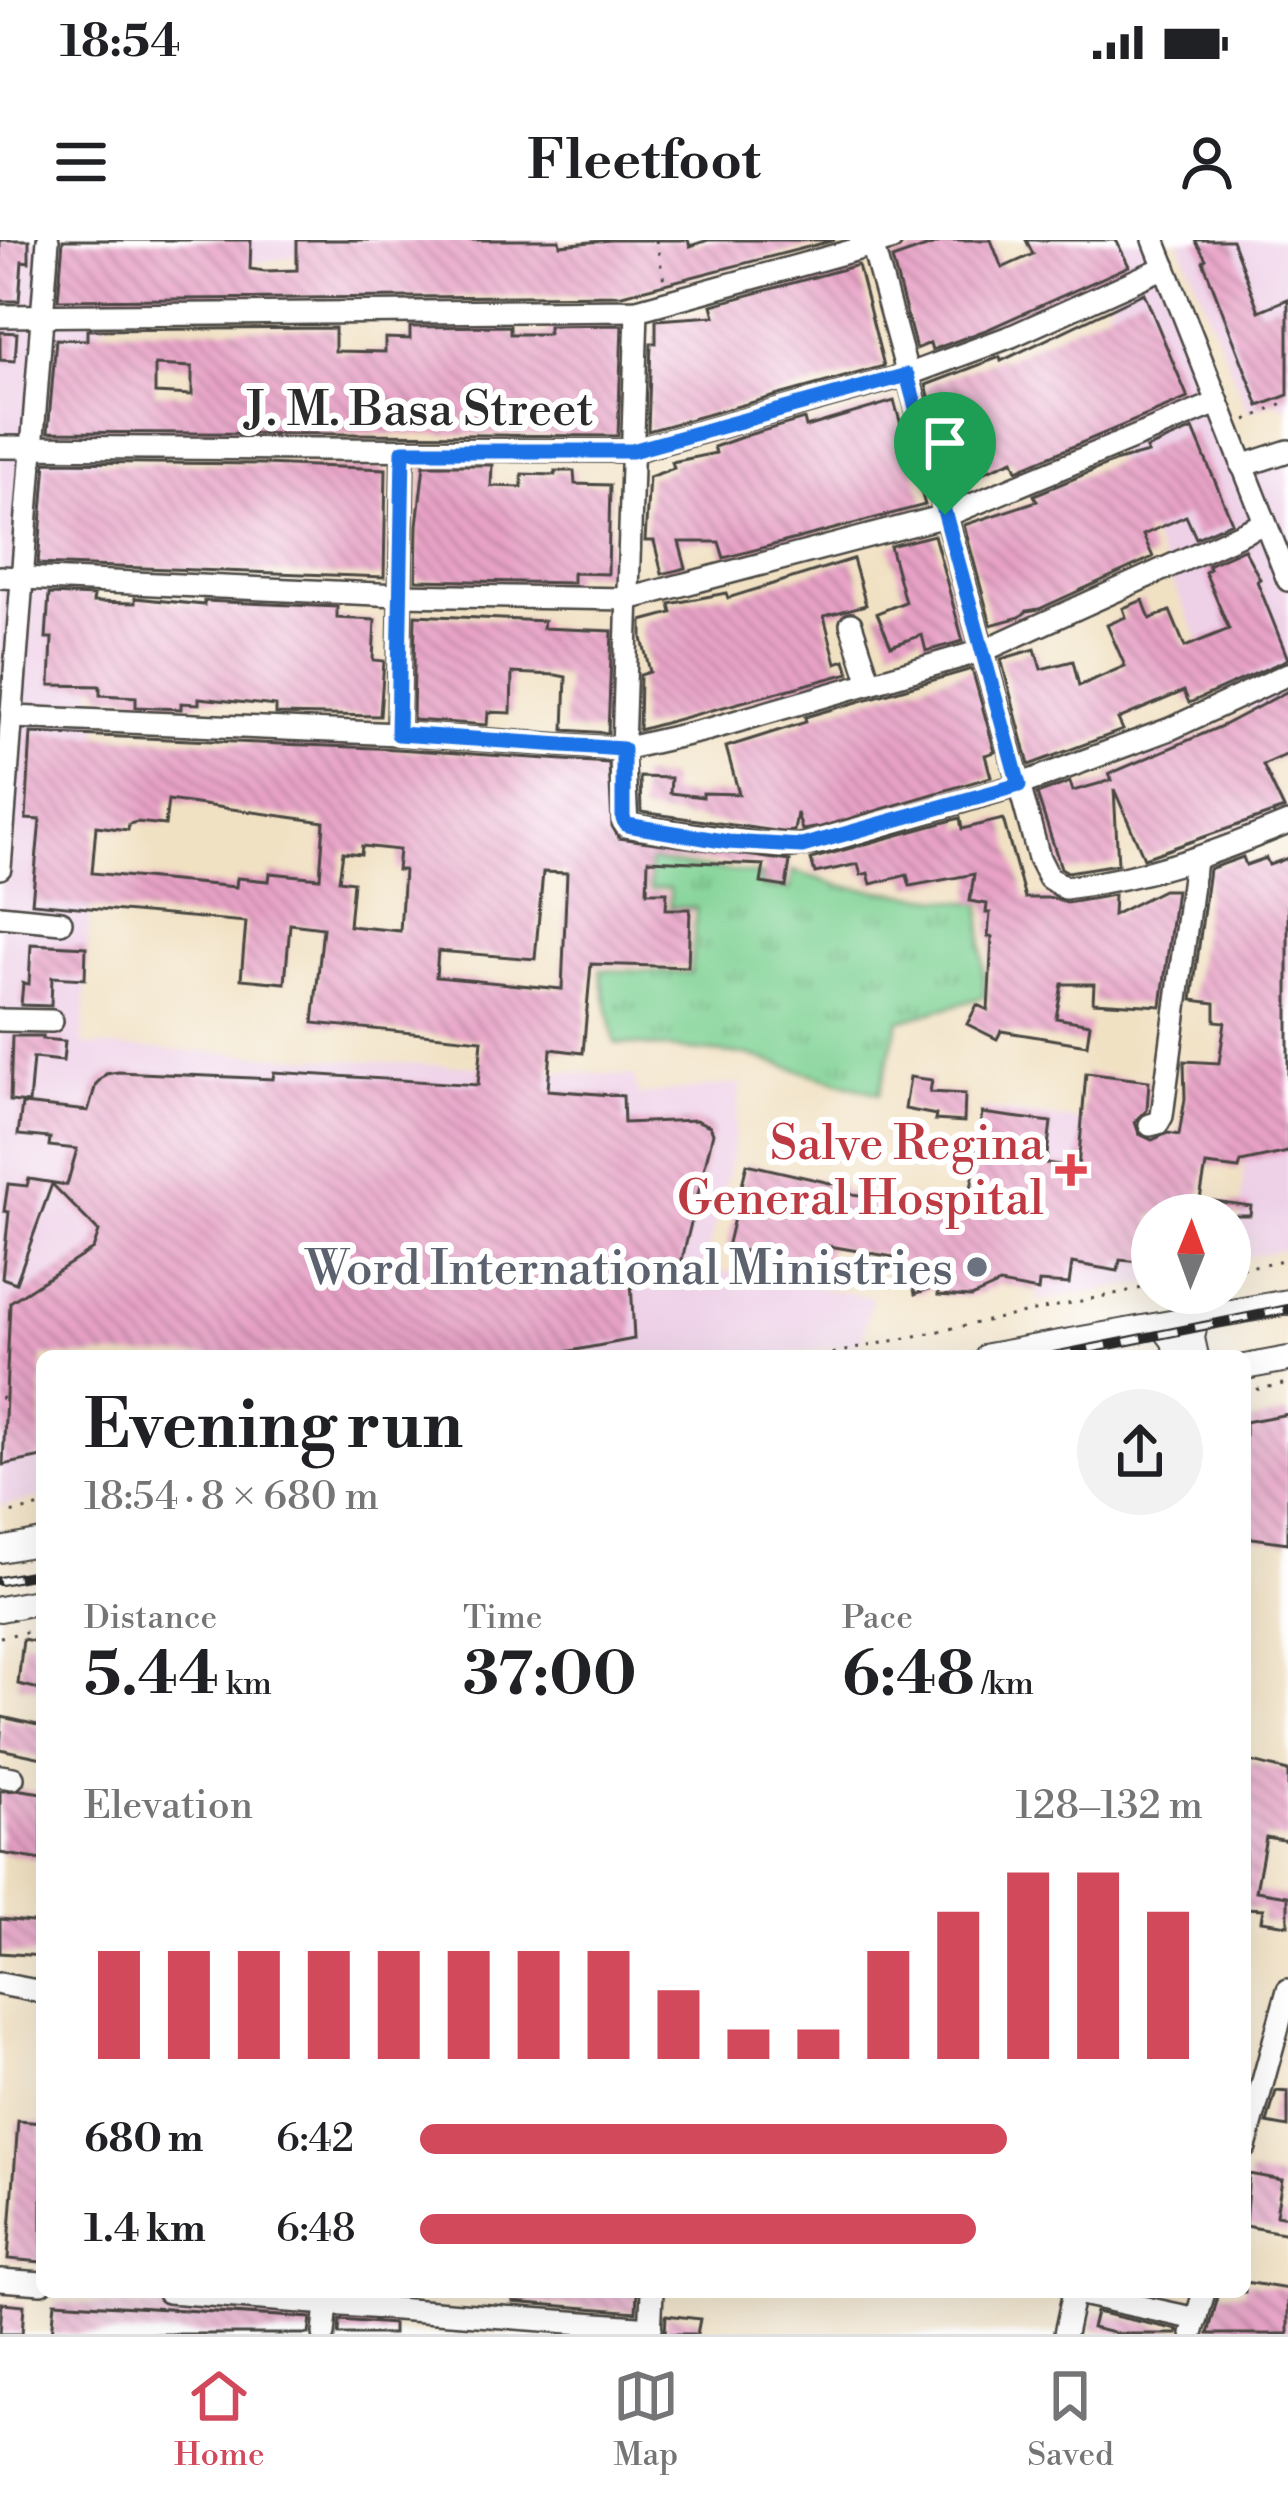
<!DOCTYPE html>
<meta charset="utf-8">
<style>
:root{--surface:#fff;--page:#f2f2f2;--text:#202124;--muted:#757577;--line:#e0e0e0;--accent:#d1495b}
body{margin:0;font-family:"Libre Bodoni",serif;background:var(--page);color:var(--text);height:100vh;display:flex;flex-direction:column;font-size:45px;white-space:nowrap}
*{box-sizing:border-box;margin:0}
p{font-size:39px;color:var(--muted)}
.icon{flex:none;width:66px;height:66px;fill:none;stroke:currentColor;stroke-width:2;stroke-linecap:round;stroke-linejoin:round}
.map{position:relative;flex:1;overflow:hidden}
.sheet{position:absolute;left:36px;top:1110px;width:1215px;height:948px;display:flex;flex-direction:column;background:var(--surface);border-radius:18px;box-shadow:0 12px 48px #0002}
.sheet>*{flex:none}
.needle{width:78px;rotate:1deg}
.controls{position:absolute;left:1131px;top:954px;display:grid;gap:24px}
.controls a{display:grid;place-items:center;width:120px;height:120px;border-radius:50%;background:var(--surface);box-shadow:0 12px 48px #0002;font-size:60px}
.pin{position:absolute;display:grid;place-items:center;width:102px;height:102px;color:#fff;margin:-123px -51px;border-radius:50% 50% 50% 0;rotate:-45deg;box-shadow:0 0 12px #0007}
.pin .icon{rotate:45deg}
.round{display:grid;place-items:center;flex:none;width:126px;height:126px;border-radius:63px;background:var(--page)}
.summary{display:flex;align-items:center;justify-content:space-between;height:204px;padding:0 48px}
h1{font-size:66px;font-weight:800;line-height:90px}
.figures{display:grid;grid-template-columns:repeat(3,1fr);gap:18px;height:204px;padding:12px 48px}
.figures div{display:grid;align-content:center}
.figures b{font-size:60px;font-weight:800}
.figures small{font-size:33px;font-weight:400}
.figures p{font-size:33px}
.chart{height:336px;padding:24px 48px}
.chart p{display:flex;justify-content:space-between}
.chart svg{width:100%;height:216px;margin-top:12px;stroke:var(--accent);stroke-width:6}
ul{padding:0 48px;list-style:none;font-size:39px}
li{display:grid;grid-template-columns:192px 144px 1fr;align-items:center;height:90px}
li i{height:30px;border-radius:15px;background:var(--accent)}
.status{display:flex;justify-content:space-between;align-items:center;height:84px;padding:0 60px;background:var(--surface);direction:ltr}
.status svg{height:33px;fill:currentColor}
header{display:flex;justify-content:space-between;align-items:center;height:156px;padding:0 48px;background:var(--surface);font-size:54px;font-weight:800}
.menu{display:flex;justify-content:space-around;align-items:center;height:168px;border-top:3px solid var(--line);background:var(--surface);font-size:33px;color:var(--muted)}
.menu a{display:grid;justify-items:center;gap:6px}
.menu .active{color:var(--accent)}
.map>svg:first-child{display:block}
.built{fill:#eed0e7}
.grass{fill:url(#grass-tufts);stroke:#547e5f;stroke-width:3}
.building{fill:url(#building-back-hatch);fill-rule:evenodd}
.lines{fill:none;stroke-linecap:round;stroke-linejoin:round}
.minor-casing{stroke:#494642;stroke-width:26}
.major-casing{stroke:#494642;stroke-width:28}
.path{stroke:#494642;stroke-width:3;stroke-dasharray:3 9;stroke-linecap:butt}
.minor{stroke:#fff;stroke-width:21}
.major{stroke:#fff;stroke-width:24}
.rail-casing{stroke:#2b2b2b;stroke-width:10}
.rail{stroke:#fff;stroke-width:6;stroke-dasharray:18;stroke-linecap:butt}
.route-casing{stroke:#fff;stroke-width:24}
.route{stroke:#1a73e8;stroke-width:15}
.health-dot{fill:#e0444e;stroke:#fff;stroke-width:4.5}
.worship-dot{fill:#6b7280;stroke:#fff;stroke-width:4.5}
.labels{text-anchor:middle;stroke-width:12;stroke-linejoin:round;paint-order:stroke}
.street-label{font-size:48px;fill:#2b2b2b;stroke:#fff}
.health-label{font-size:48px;fill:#be3a42;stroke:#fff;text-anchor:end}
.worship-label{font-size:48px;fill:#5b616d;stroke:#fff;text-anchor:end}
</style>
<div class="status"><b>18:54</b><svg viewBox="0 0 49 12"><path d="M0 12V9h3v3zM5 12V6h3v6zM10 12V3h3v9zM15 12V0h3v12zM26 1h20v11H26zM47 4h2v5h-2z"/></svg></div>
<header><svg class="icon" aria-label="menu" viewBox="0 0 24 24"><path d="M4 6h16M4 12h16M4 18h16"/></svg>Fleetfoot<svg class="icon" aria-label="person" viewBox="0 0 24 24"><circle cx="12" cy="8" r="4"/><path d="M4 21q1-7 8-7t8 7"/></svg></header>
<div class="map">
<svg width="1288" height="2094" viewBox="0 0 1288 2094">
<defs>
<pattern id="grass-tufts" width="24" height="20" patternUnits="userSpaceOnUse" patternTransform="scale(3)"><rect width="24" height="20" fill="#7ed193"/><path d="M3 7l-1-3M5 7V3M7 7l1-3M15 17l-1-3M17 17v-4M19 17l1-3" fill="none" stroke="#67aa78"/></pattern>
<pattern id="building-back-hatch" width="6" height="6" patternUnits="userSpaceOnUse" patternTransform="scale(3)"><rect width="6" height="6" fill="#e8a2c6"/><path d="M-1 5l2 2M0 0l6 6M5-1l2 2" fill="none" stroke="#bc84a1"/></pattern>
</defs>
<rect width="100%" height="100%" fill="#fff"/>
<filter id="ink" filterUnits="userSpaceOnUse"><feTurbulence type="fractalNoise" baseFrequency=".00833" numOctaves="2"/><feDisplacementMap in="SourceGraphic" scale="24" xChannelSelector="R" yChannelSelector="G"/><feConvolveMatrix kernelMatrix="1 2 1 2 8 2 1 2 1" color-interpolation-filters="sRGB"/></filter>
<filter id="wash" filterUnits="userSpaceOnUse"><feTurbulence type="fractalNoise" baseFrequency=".004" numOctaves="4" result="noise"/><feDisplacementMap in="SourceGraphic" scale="48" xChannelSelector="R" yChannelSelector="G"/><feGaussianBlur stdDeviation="2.7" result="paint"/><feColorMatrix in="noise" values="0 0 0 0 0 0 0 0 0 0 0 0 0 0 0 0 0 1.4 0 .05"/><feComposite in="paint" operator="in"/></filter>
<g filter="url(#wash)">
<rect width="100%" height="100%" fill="#f1e1c3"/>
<g class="built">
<polygon points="0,0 572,0 512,10 292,16 109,50 108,84 98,86 99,222 94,223 90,329 92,462 99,480 83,805 634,836 638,855 741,843 731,921 704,1028 872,1057 861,1102 785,1116 42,1116 42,1258 0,1266"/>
<polygon points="1083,0 1146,0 1239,238 1288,221 1288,513 1253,470 1229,464 1115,218 1137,182 1121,143 1136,136 1107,65 1112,61"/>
<polygon points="1179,0 1288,0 1288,169 1275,161 1248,172"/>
<polygon points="982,869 1177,892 1163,975 1152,975 1152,1042 1037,1061 1050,979 964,967"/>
<polygon points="1288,887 1288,1009 1242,1018 1238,999 1247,894"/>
</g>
<polygon class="grass" points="650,621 761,635 760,646 790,650 793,631 841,646 981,664 984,757 899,781 879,854 747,815 615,803 600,730 691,733 696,668 670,667 670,648 650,649"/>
<g id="blocks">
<g class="building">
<polygon points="0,0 29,0 29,22 22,21 19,61 0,61"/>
<polygon points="63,0 251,0 250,29 265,31 297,30 297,0 559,0 560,5 611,0 688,0 690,6 708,0 835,0 622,55 58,60"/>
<polygon points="946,0 991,0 1002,28 1033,14 1026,0 1116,0 1129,26 986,90 932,110 930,103 916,109 892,19"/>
<polygon points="1195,0 1232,0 1259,71 1288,59 1288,155 1259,166 1203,21 1206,19"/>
<polygon points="858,25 884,126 648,191 651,103 656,103 656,80 715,76 712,65"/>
<polygon points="1144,53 1188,158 1017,230 1013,220 963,241 943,192 939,193 926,145 1000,117 1001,121"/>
<path d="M 622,85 L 618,196 L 48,192 L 56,99 L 87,100 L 87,90 L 335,88 L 335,111 L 385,112 L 385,98 L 410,99 L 410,87 L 510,86 L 510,94 L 548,94 L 548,86 ZM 155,125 L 192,127 L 192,155 L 155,153 Z"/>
<polygon points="0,92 17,93 15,121 0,120"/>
<polygon points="894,161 925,265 724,318 719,302 679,302 686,328 662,334 654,301 645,301 649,237 674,228 672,222 716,213 714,207 748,195 804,179 806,187"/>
<polygon points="1193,189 1232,282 1196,298 1186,276 1143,295 1153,317 1039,369 1027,371 1020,377 991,385 964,285 1037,261 1034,255 1114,222 1148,213 1146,209"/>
<polygon points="46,222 264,224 386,229 384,337 38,324"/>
<polygon points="424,225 492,225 491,246 522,247 522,234 555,235 555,231 574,231 575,244 610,245 608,334 573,333 573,343 416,340 417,285"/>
<polygon points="934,295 963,401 926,411 922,395 891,406 877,373 905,362 890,306"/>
<polygon points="1244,309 1260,339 1257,341 1288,419 1189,463 1184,451 1118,479 1123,490 1029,525 1001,419 1035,409 1041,429 1073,421 1079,446 1125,426 1107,385 1126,377 1123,368 1143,360 1150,379 1170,371 1185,407 1229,389 1205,332 1210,329 1208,325"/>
<polygon points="853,319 866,365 824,376 836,423 845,420 849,433 639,490 640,435 650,432 642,398 642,381 672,373 670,364 726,353 728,358"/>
<polygon points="49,354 94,356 93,362 135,363 135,358 204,365 204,361 337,367 337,378 375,380 373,420 384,421 380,476 276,474 276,466 199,458 199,464 181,463 181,469 136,467 136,457 100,455 100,446 50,445 52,398 46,398"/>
<polygon points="415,375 544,381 543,388 612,391 608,493 564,490 566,437 556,435 512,433 511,473 488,472 487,485 413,480"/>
<polygon points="972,429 995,512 985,515 991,537 821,587 802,590 797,573 794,591 783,592 641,572 640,537 671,538 670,553 703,557 703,553 739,554 726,507 806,482 805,477"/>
<polygon points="1288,451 1288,514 1263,525 1284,569 1144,618 1114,549 1118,624 1068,632 1061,628 1037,554 1070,542 1073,551 1112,540 1109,534 1222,486"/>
<path d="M 31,493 L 397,509 L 609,523 L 612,586 L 619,598 L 790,621 L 786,647 L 761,643 L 764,625 L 648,620 L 647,652 L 667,652 L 666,669 L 690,669 L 688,727 L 591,724 L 583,813 L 551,809 L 548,850 L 623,856 L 624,883 L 696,880 L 710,886 L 713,893 L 679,1032 L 631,1040 L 634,1099 L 544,1116 L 42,1116 L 42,1217 L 3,1225 L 10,1062 L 93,1009 L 99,992 L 52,944 L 16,1043 L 2,1038 L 9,972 L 4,971 L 8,944 L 27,946 L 29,939 L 67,945 L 77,909 L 49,906 L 50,898 L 18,895 L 22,864 L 88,871 L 96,844 L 106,834 L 118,832 L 273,839 L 274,832 L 478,845 L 482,800 L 313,783 L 323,688 L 290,684 L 285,743 L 241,739 L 246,682 L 32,663 L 40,580 L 26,579 ZM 168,560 L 324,582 L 320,638 L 270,633 L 269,641 L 237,638 L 236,647 L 92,633 L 96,586 L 128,590 L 129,584 L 137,582 L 165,585 ZM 362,606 L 399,610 L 397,630 L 404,630 L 400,691 L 349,686 L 353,642 L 339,640 L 343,612 L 361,614 ZM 543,632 L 567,633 L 562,749 L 436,737 L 438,711 L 535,719 Z"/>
<polygon points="960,578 962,589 1003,579 1025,658 1053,658 1067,663 1114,655 1113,675 1163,650 1176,650 1161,766 1093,762 1094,744 1062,744 1056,778 1090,784 1087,805 1001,791 997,799 967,784 977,765 988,770 992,697 988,697 990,673 986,673 987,664 970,661 974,634 910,646 907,635 871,644 868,633 861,635 858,624 815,633 811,619"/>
<polygon points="1243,617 1246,625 1266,618 1269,625 1288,618 1288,912 1241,922 1239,929 1206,925 1200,959 1251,966 1250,975 1152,975 1152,1023 1120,1020 1118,1031 1072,1023 1069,1044 1039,1042 1038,1051 1000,1044 971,1057 938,1055 939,1045 915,1054 911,1034 895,1039 899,1018 829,1006 824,1029 727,1007 747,924 843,946 842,952 951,972 952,968 968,971 982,873 1051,882 1046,923 1078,928 1086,833 1149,841 1147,870 1135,882 1139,894 1152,900 1168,893 1179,895 1185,859 1184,821 1219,823 1225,782 1215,781 1215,763 1192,760 1209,629"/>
<polygon points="31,704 86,707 85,739 52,737 51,766 21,765 23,743 29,744"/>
<polygon points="12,796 43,796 42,799 65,801 63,821 33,818 29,863 10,861"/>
<polygon points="910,837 932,840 930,852 965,854 964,882 935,880 936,875 905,869"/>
<polygon points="1288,1174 1288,1303 1245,1297 1245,1182"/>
<polygon points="23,1399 42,1403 39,1449 18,1444"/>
<polygon points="2,1477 42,1486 42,1518 0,1509"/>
<polygon points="1245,1520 1288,1531 1288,1601 1266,1597 1256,1651 1288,1656 1288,1685 1261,1681 1263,1669 1245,1668"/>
<polygon points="22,1550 42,1553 42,1620 0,1613 0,1551"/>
<polygon points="0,1679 42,1683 42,1716 0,1713"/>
<polygon points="1276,1851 1288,1852 1288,1887 1267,1883"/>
<polygon points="18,1881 42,1883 42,2022 8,2019"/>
<polygon points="1249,1934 1282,1940 1276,1975 1288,1977 1288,1994 1245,1986"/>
<polygon points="1245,2042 1288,2049 1288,2094 1208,2094 1219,2052 1245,2052"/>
<polygon points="513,2052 637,2052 636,2072 513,2062"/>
<polygon points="55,2062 311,2078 309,2094 52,2094"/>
<polygon points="2,2063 24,2065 22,2094 0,2094"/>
<polygon points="1096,2072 1178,2090 1177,2094 1118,2094 1092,2088"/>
<polygon points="666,2075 700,2079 697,2094 665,2094"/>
<polygon points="340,2080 393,2084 393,2094 339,2094"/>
</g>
</g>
</g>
<g filter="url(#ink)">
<use href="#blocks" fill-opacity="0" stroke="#494642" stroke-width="3"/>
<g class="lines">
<g class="minor-casing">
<g id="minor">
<polyline points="1154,0 1288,340"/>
<path d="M 873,7 L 1039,618 L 1049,638 L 1065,648 C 1150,637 1210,615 1288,583"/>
<polyline points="637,70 623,509 627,585 783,607 824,602 1019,545 1170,489 1288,434"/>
<polyline points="0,76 637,70 891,0"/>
<polyline points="0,207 633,211 907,135 1012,96 1165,27"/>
<polyline points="1242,226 1288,211"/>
<polyline points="0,337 399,355 628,359 945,276 1217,163"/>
<polyline points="851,384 870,443"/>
<polyline points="13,477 398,494 623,509 710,489 985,410 1265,283"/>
<polyline points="398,494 403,211"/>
<polyline points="0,628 48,0"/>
<polyline points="0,676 61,682"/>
<polyline points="0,780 52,781"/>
<polyline points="1150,885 1158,883 1162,876 1195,621"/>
<polyline points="0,1536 13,1538"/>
<polyline points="0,1744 42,1752"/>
<polyline points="1245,1907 1288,1750"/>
<polyline points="0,2040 42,2043"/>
<polyline points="168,2052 651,2088"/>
<polyline points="1072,2052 1197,2079"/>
<polyline points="324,2094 327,2064"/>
<polyline points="650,2094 652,2052"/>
<polyline points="1065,2094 1074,2052"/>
<polyline points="1192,2094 1204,2052"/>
</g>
</g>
<g class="major-casing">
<g id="major">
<polyline points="1162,1085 1174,1101 1177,1116"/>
<polyline points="988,1116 1288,1062"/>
<polyline points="1196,1116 1192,1098 1196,1079"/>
<polyline points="1245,1127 1288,1119"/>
<polyline points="0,1310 42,1302"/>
<polyline points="0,1369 42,1361"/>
</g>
</g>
<g class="path">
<polyline points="656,0 664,41"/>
<polyline points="1246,180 1288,162"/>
<polyline points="1230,1031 1288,1019"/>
<polyline points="821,1116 1152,1046"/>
<polyline points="1245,1152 1288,1143"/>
<polyline points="0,1158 5,1158"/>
<polyline points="0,1275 42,1266"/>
<polyline points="0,1397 42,1389"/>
</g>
<use href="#minor" class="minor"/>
<use href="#major" class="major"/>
<g class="rail-casing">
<g id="rail">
<polyline points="1054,1116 1288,1069"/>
<polyline points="0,1341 42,1333"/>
</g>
</g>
<use href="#rail" class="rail"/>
</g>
</g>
<g class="lines" filter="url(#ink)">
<g class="route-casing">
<polygon id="route" points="907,135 1019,545 802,606 728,602 627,585 623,579 623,509 398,494 403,211 632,211"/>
</g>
<use href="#route" class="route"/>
</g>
<path class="health-dot" d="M1065 912h12v12h12v12h-12v12h-12v-12h-12v-12h12z"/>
<circle class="worship-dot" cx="977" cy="1027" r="12"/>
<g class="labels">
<g class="street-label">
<text x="419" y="185">J. M. Basa Street</text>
</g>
<g class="health-label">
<text x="1044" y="919">Salve Regina<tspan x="1044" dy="55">General Hospital</tspan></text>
</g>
<g class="worship-label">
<text x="953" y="1044">Word International Ministries</text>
</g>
</g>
</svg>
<div class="controls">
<a><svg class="needle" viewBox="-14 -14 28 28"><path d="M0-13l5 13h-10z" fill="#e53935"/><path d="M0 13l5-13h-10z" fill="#757577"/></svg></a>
</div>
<div class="pin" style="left:945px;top:275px;background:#1e9e55"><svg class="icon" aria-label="arrive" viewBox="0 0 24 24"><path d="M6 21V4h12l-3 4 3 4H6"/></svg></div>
<section class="sheet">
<div class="summary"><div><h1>Evening run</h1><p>18:54 · 8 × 680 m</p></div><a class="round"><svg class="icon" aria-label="share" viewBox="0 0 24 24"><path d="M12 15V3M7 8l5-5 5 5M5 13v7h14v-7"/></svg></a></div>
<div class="figures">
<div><p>Distance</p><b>5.44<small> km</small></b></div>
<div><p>Time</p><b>37:00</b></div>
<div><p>Pace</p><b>6:48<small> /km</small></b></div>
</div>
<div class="chart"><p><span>Elevation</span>128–132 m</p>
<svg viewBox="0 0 160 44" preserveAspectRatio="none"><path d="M5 44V22M15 44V22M25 44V22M35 44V22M45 44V22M55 44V22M65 44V22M75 44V22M85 44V30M95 44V38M105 44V38M115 44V22M125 44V14M135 44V6M145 44V6M155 44V14"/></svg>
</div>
<ul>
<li><b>680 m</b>6:42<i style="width:75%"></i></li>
<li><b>1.4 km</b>6:48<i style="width:71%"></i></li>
</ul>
</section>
</div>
<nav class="menu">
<a class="active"><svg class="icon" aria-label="home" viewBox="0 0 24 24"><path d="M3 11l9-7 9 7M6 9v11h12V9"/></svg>Home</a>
<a><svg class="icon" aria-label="map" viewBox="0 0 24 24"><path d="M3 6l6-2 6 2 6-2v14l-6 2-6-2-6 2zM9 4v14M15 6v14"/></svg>Map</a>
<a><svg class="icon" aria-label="saved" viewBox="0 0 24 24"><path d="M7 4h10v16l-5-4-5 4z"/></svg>Saved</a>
</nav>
